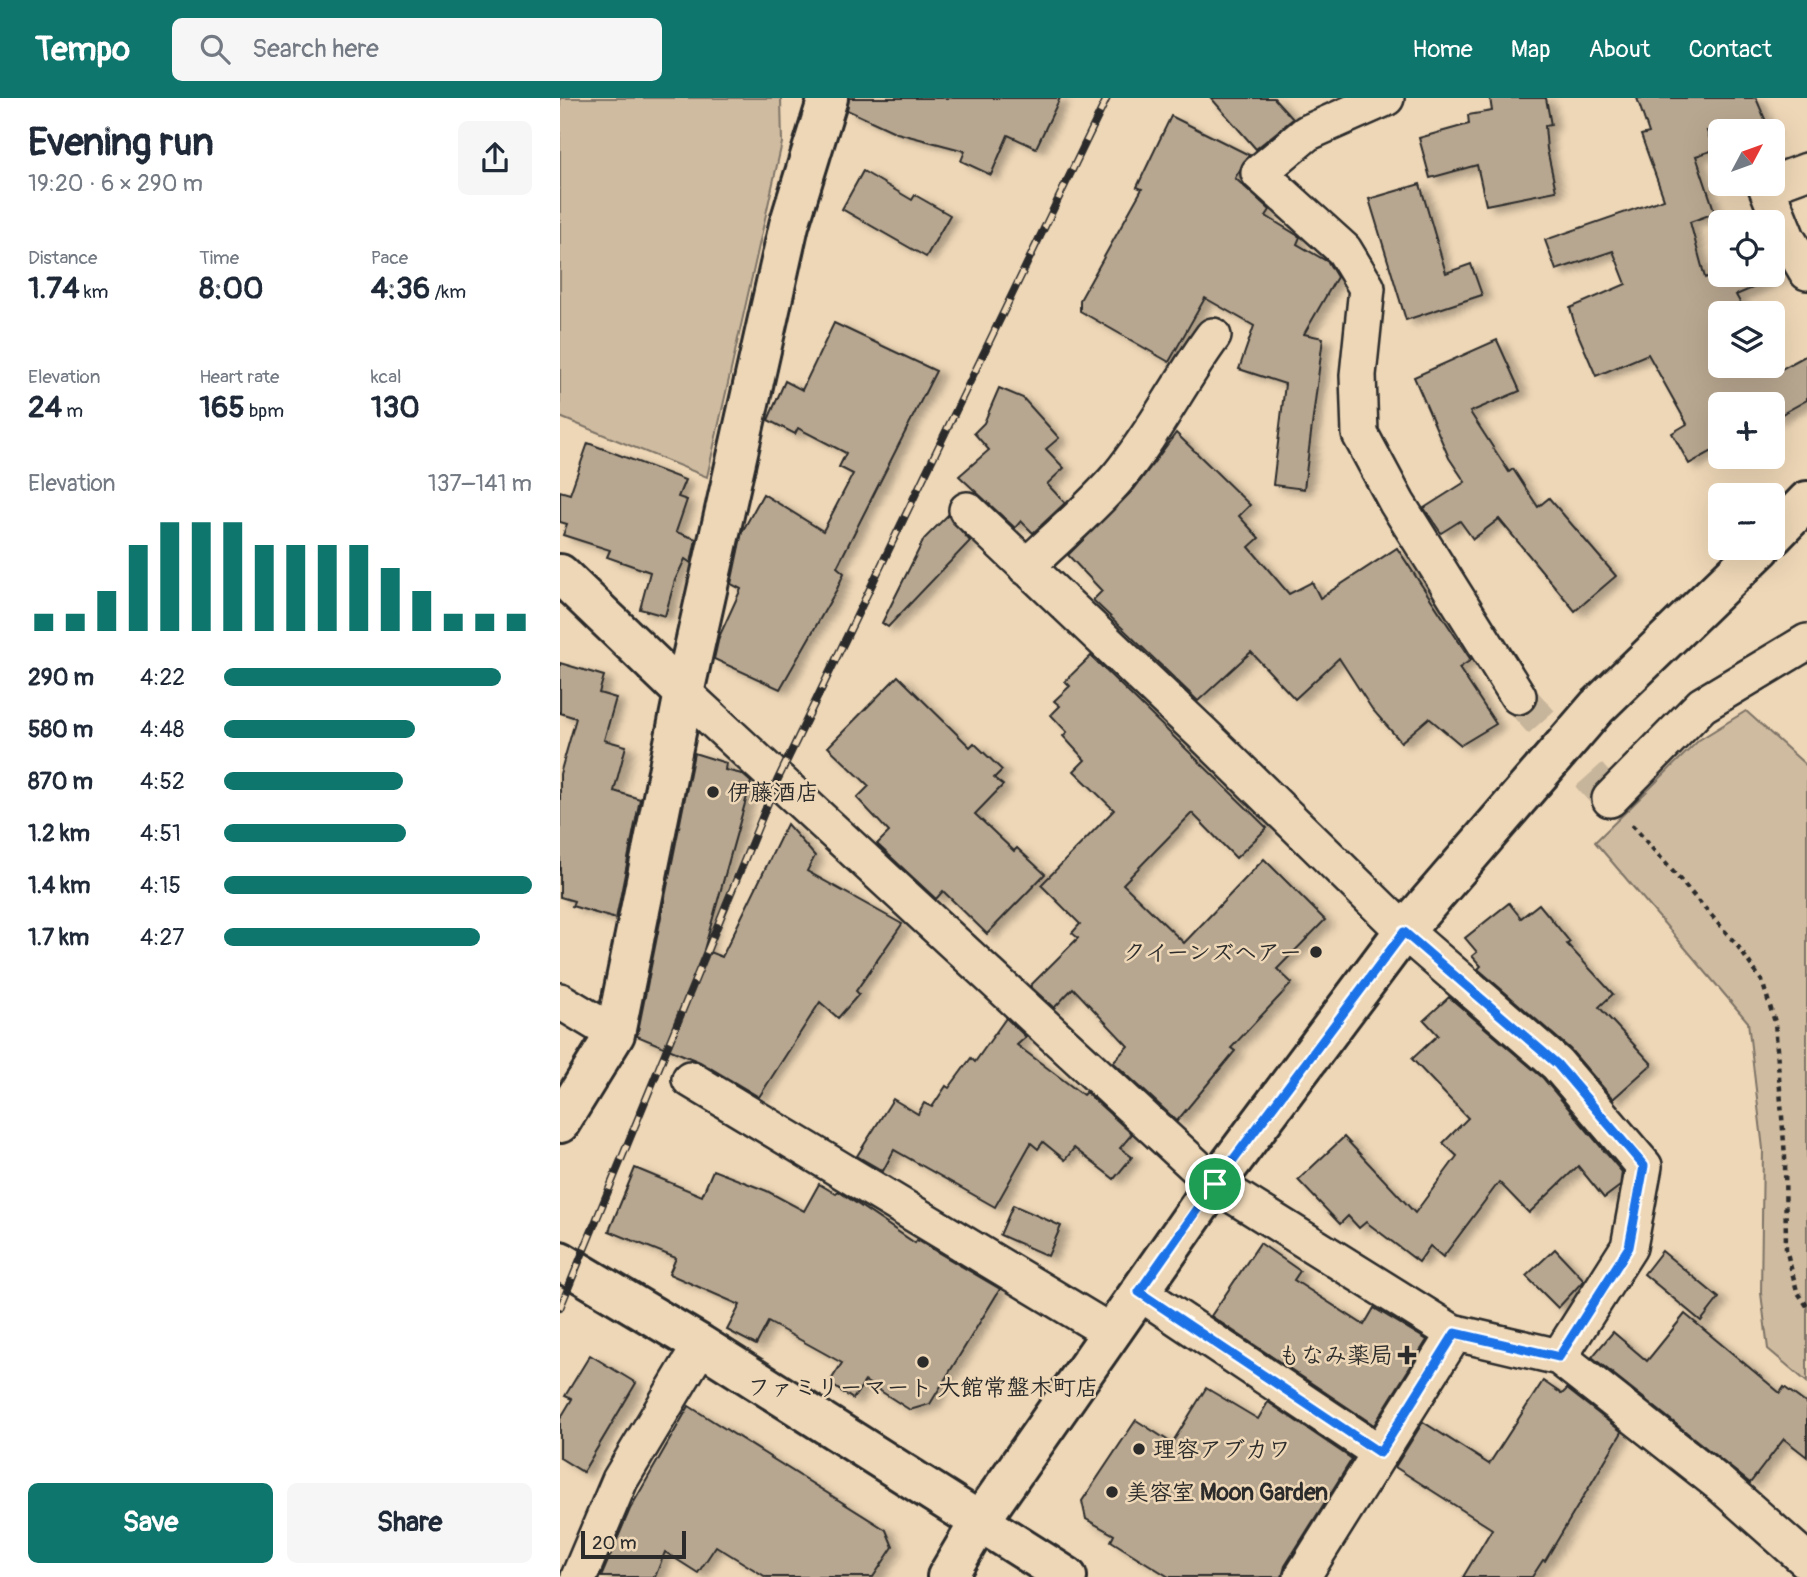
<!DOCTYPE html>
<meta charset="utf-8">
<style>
:root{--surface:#fff;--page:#f6f6f7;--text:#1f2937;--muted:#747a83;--accent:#0f766e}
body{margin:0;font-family:Pangolin,"Klee One",sans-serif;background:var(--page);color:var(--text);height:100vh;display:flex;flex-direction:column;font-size:26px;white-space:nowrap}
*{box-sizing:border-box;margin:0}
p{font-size:23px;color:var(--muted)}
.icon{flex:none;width:38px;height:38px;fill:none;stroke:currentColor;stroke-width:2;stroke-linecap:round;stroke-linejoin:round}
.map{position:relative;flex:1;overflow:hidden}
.drawer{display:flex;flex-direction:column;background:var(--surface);width:560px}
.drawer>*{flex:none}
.needle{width:46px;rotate:49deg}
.buttons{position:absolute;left:1148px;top:21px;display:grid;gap:14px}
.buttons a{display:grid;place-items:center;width:77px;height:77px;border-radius:10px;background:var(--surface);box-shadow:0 7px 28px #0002;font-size:35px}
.scale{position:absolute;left:21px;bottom:18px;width:105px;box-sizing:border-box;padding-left:7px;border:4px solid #2b2b2b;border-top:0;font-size:19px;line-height:24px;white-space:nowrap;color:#2b2b2b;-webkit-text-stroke:5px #eed7b7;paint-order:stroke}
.pin{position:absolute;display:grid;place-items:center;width:60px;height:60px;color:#fff;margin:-30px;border:4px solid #fff;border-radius:50%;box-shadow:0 2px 7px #0007}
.round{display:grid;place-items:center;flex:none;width:74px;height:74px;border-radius:10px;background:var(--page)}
.overview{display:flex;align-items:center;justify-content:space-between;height:119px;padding:0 28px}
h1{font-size:38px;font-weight:700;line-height:52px}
.metrics{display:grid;grid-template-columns:repeat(3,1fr);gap:10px;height:119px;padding:7px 28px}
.metrics div{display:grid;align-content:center}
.metrics b{font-size:30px;font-weight:700}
.metrics small{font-size:19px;font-weight:400}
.metrics p{font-size:19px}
.chart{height:196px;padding:14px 28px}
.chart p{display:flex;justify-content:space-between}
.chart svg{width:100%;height:126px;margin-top:7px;stroke:var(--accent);stroke-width:6}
.action{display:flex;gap:14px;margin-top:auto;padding:14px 28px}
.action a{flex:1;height:80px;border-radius:10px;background:var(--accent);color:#fff;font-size:28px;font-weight:700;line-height:80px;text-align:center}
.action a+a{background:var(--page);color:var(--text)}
ul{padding:0 28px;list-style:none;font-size:23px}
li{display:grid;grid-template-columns:112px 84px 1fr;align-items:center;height:52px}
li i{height:18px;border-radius:9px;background:var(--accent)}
header{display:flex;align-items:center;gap:42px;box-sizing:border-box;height:98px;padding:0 35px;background:var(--accent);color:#fff}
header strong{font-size:33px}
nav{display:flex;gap:38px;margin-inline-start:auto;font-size:24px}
.search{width:490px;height:63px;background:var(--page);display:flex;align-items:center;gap:18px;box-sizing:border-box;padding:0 24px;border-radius:10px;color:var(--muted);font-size:26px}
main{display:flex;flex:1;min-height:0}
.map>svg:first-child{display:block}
.green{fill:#cfbba0;stroke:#7d7366;stroke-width:2}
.building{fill:#b8a790;stroke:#2b2b2b;stroke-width:2;filter:url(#shadow)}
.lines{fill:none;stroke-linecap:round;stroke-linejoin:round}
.street-tunnel{stroke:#c7b59b;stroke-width:35;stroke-dasharray:35 18;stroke-linecap:butt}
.street-casing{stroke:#2b2b2b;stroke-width:40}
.secondary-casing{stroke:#2b2b2b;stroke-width:44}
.path{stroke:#2b2b2b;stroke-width:4.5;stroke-dasharray:5 5;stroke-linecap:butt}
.street{stroke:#eed7b7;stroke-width:35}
.secondary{stroke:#eed7b7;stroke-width:38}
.rail-casing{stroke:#2b2b2b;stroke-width:8}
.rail{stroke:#eed7b7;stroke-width:5;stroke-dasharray:16;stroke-linecap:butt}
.route-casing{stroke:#fff;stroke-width:14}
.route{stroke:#1a73e8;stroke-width:9}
.poi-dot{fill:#2b2b2b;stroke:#eed7b7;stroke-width:2.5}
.labels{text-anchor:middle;stroke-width:5;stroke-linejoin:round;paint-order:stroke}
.poi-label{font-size:23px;font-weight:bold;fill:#2b2b2b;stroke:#eed7b7;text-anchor:start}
</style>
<header>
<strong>Tempo</strong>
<div class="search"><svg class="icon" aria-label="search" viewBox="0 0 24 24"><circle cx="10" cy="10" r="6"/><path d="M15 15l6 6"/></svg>Search here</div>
<nav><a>Home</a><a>Map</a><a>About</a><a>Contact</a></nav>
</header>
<main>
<section class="drawer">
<div class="overview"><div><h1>Evening run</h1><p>19:20 · 6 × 290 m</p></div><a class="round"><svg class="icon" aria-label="share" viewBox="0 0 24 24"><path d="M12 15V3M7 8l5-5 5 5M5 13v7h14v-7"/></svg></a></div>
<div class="metrics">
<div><p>Distance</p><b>1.74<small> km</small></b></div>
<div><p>Time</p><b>8:00</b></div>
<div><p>Pace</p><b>4:36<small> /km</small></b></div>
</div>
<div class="metrics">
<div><p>Elevation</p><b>24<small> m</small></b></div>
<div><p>Heart rate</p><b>165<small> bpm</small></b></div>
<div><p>kcal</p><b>130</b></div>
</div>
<div class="chart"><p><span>Elevation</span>137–141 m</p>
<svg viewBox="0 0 160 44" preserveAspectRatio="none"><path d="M5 44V38M15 44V38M25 44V30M35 44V14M45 44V6M55 44V6M65 44V6M75 44V14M85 44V14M95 44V14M105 44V14M115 44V22M125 44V30M135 44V38M145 44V38M155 44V38"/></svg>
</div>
<ul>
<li><b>290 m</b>4:22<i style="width:90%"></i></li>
<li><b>580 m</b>4:48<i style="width:62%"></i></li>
<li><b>870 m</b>4:52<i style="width:58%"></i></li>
<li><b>1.2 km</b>4:51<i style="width:59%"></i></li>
<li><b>1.4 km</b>4:15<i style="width:100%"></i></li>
<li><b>1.7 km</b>4:27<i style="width:83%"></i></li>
</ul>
<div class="action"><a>Save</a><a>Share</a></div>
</section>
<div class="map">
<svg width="1247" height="1479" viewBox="0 0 1247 1479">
<defs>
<filter id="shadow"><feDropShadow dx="8" dy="4.5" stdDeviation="3.5" flood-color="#0004"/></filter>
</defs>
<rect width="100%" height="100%" fill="#eed7b7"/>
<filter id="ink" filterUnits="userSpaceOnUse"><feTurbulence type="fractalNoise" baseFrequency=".0143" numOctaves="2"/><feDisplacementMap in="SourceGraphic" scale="14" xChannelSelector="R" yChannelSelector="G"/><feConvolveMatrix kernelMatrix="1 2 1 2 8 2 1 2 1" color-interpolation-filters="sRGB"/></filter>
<g filter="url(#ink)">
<g class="green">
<polygon points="0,0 221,0 222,45 147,379 0,319"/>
<polygon points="1186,613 1247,668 1247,1284 1208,1251 1201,1195 1203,1051 1188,924 1035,744 1139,642"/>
</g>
<g class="building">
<polygon points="289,0 500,0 476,50 448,37 431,77 401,63 405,53 337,35 287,12"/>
<polygon points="651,0 714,0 733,21 696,51"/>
<polygon points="930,0 986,0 991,27 985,28 987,51 996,93 926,107 917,67 870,80 859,40 909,26 908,17 932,13"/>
<polygon points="1077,0 1196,0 1210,33 1147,33 1154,52 1136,58 1155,115 1130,124 1145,180 1152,177 1223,177 1176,197 1186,215 1160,215 1160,268 1215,268 1218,273 1247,257 1247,302 1213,321 1213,306 1160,306 1160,349 1129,366 1112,335 1127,326 1088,256 1036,278 1017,234 1010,210 1066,186 1053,153 996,172 985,142 1104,101 1081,37 1089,35"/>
<polygon points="611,18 689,57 675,80 710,112 706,118 740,139 737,146 768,164 777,179 744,236 763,240 744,391 713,387 725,286 679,271 694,228 645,200 609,264 520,213 520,202 582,91 577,89"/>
<polygon points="303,73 352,102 355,97 390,117 366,159 282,111"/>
<polygon points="860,86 886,175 911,166 922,197 846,222 809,101"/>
<polygon points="274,225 376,273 277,469 284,475 277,491 220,591 154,561 159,539 181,491 171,486 182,434 203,396 263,433 293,376 279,369 286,355 238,330 235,336 208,322 225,283 242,292"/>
<polygon points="937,242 960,293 910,314 949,374 953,371 978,409 989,400 1056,478 1015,513 939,421 913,441 900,423 881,435 864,410 905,384 889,360 854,279"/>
<polygon points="439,290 463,300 499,340 486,351 504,370 487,386 505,405 473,435 461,423 455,430 399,378 429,352 414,335 424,325"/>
<polygon points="616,335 690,407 679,418 699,440 689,449 729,496 752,484 760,500 837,450 911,562 899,570 936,626 901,647 869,620 841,644 812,611 779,560 735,601 691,554 638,603 533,502 542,493 508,457 574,391"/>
<polygon points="28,345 125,382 118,399 127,402 116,434 136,441 131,465 125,461 115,482 105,518 80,511 90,474 47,459 50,452 3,437 7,426 0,424 0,393 10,396"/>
<polygon points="388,417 410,443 328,529 322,525 364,441"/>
<polygon points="531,558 707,730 676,760 632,715 563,786 624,845 704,761 765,822 717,871 732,885 671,950 675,953 617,1023 553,964 568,948 513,890 494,910 470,888 518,840 512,835 520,826 481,787 554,712 514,673 525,662 503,638 507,634 491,617 500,608 494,603 510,588 505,583"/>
<polygon points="0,565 44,578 39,595 56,600 44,642 66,648 54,693 80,701 56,821 12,808 14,803 0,799 0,676 16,620 0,615"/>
<polygon points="338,578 410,649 414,645 442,672 434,680 443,687 415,716 454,753 457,750 485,776 427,836 383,793 376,801 317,746 329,734 297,700 309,688 268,649"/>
<polygon points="134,655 166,665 165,672 182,676 191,684 144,852 162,859 227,726 255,758 247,773 342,826 296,893 299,896 278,920 260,904 199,999 140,964 77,938"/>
<polygon points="949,805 961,820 979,806 1010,844 1007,846 1053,896 1039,909 1092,966 1053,1001 1010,951 918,871 921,868 912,858 917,854 905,840"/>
<polygon points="889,899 983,980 1062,1074 1060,1088 1044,1100 1018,1068 969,1115 939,1084 883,1159 870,1148 859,1164 806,1124 799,1130 788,1118 780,1126 738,1082 784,1039 855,1115 897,1058 883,1045 908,1020 852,961 878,937 864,922"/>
<polygon points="446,920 466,939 457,947 523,997 526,994 572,1036 560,1050 572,1059 554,1081 514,1050 505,1062 483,1044 478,1051 471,1045 435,1109 334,1052 323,1073 297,1058 333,1001 358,1016 364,1005 372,1009 386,988 389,990 411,960 415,964"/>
<polygon points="75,1070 142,1098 153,1072 207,1093 244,1113 259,1086 276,1096 278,1093 355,1145 357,1142 440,1191 370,1306 350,1312 305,1283 293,1301 269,1285 282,1265 208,1224 196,1247 167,1232 180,1207 109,1176 116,1160 49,1133"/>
<polygon points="453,1107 501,1128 488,1158 440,1137"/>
<polygon points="700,1145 740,1173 734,1182 804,1227 814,1210 867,1242 814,1327 651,1218"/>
<polygon points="995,1151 1024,1182 998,1210 966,1178"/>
<polygon points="1102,1153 1159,1200 1141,1223 1084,1176"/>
<polygon points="1125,1216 1220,1295 1224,1289 1247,1306 1247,1359 1224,1341 1190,1385 1032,1259 1053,1234 1087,1263"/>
<polygon points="30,1257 76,1285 23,1374 0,1360 0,1321 12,1301 5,1298"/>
<polygon points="983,1283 1002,1296 1007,1291 1062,1334 985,1463 983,1462 972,1479 903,1479 932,1431 835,1369 863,1324 929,1366"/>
<polygon points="646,1290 698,1321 708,1304 792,1361 725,1468 722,1479 609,1479 551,1443 554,1437 526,1421 522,1403 576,1322 612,1345"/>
<polygon points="129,1308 326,1432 333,1449 313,1479 206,1479 156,1448 138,1475 105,1454 95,1479 41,1479 70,1411"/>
</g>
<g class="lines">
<polyline class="street-tunnel" points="958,598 1050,701"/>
<g class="street-casing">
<g id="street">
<polyline points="826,0 747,35 699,75 784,152 807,190 798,277 800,336 837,405 958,598"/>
<polyline points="1247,73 1206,88 1227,140 1247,174"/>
<polyline points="407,412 643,636 844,833 997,966 1084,1068 1069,1149 999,1259"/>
<path d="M 466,469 C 497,439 532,410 559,378 C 595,334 620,283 653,238"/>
<polyline points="124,595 655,1086 892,1234 999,1259 1160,1386 1247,1463"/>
<polyline points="1050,701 1142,607 1247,544"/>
<polyline points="0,903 55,936"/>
<polyline points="130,981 550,1234"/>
<polyline points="579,1194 820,1355"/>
<polyline points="19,1479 60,1382 141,1247"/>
<polyline points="742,1479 895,1235"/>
</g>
</g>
<g class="secondary-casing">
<g id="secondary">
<polyline points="1213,438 1247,403"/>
<polyline points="0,476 124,595"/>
<polyline points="0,1025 55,936 124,595 229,127 268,0"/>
<polyline points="0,1163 141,1247 507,1479"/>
<polyline points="387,1479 420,1423 655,1086 844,833 1037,609 1201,450"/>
</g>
</g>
<polyline class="path" points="1072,727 1177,847 1202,883 1215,924 1225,1059 1226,1151 1237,1193 1247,1208"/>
<use href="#street" class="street"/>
<use href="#secondary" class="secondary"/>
<g class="rail-casing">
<polyline id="rail" points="0,1210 217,683 547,0"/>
</g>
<use href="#rail" class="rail"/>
</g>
</g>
<g class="lines" filter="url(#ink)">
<g class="route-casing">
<polygon id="route" points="844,834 997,966 1084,1068 1069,1149 999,1259 895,1235 820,1355 579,1194 655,1086"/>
</g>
<use href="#route" class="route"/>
</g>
<g class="poi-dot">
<circle cx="153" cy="694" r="7"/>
<circle cx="756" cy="854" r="7"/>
<path d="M843.5 1246.5h7v7h7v7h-7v7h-7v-7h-7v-7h7z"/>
<circle cx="363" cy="1264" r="7"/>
<circle cx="579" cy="1351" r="7"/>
<circle cx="552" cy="1394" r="7"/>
</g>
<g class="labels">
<g class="poi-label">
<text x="167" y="702">伊藤酒店</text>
<text x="742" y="862" text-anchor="end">クイーンズヘアー</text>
<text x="833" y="1265" text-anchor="end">もなみ薬局</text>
<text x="363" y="1297" text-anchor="middle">ファミリーマート 大館常盤木町店</text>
<text x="593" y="1359">理容アブカワ</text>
<text x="566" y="1402">美容室 Moon Garden</text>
</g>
</g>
</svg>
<div class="buttons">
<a><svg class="needle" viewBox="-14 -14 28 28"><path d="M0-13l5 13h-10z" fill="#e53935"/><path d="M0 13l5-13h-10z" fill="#747a83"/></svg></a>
<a><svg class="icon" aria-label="locate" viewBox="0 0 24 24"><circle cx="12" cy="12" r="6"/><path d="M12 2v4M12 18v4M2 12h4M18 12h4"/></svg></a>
<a><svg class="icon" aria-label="layers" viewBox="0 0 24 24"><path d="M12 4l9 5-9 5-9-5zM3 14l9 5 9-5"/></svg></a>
<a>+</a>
<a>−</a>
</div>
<div class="scale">20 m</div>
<div class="pin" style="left:655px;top:1086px;background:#1e9e55"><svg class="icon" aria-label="arrive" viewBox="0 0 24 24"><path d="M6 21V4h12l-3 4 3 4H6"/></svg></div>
</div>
</main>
